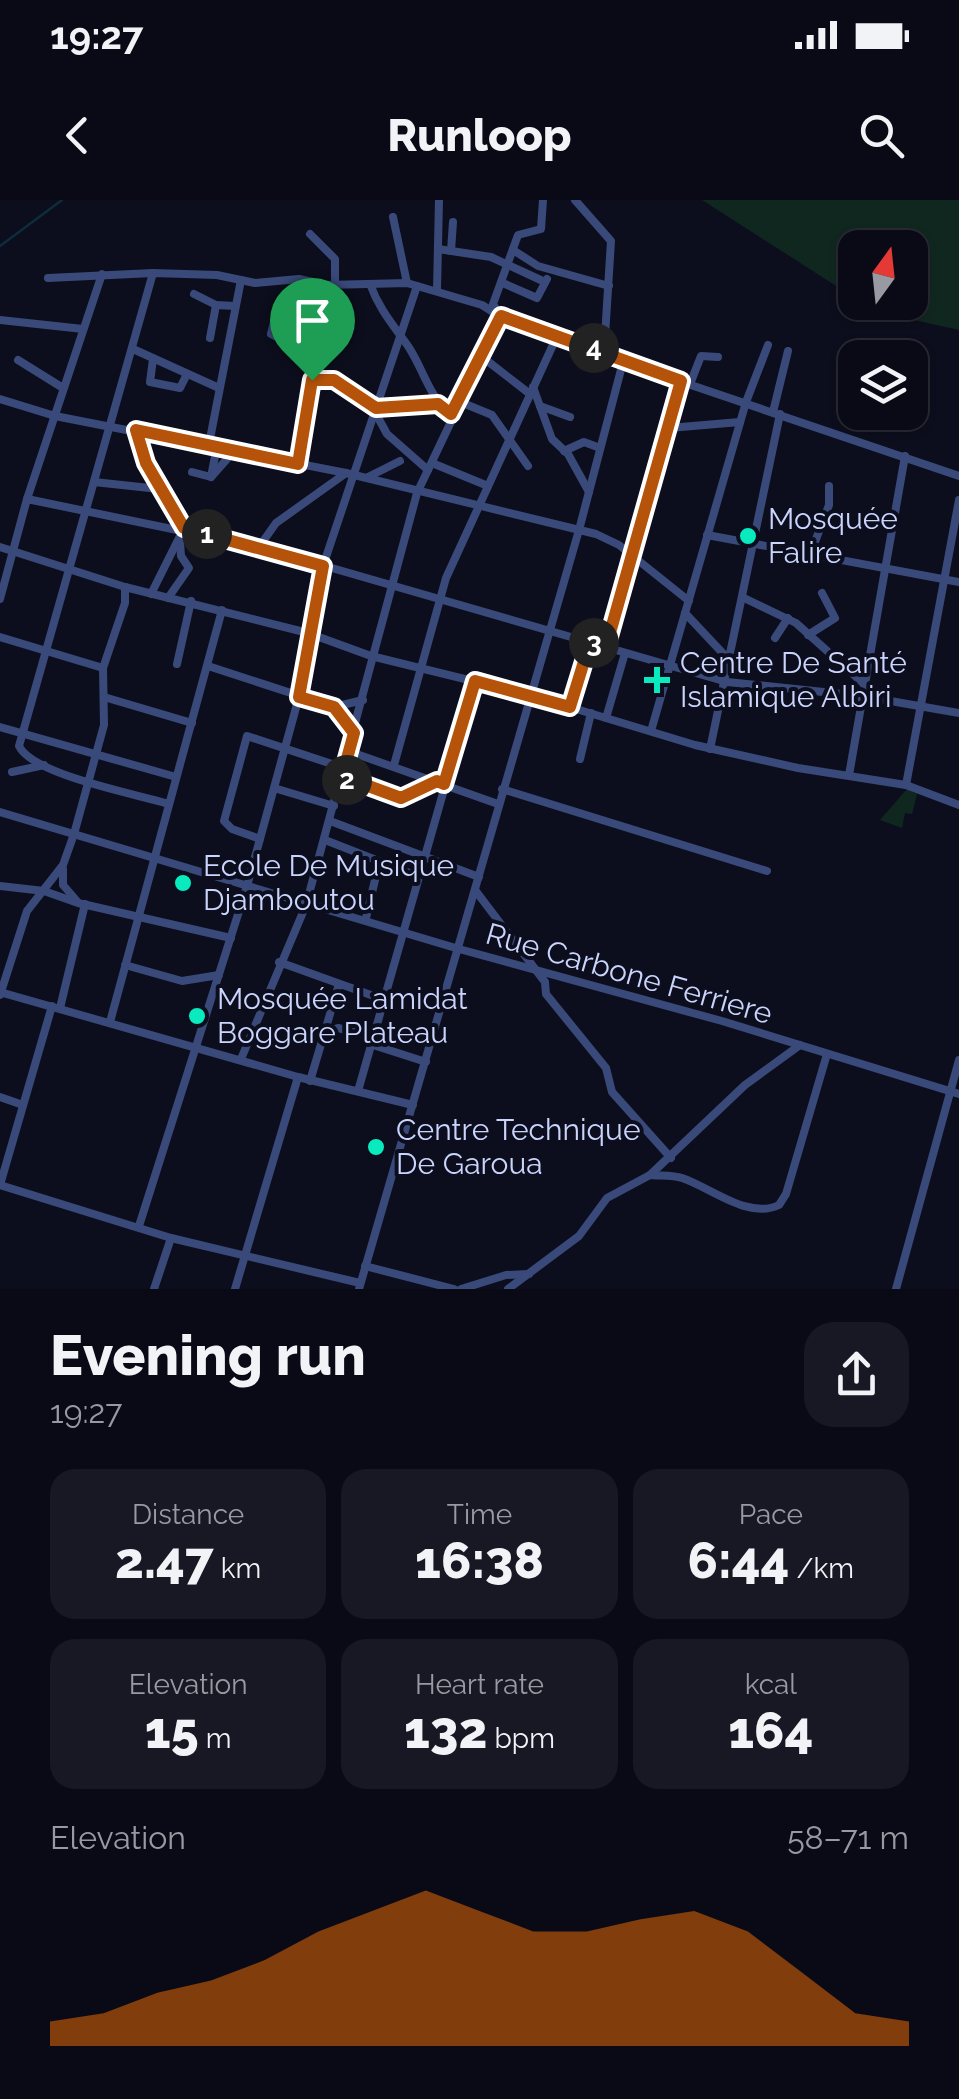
<!DOCTYPE html>
<meta charset="utf-8">
<style>
:root{--surface:#090a16;--page:#171823;--text:#f1f3f6;--muted:#999aa1;--line:#292b35;--accent:#b45309}
body{margin:0;font-family:Raleway,sans-serif;background:var(--page);color:var(--text);height:100vh;display:flex;flex-direction:column;font-size:38px;white-space:nowrap}
*{box-sizing:border-box;margin:0}
p{font-size:32px;color:var(--muted)}
.icon{flex:none;width:55px;height:55px;fill:none;stroke:currentColor;stroke-width:2;stroke-linecap:round;stroke-linejoin:round}
.map{position:relative;height:1089px;overflow:hidden}
.panel{display:flex;flex-direction:column;background:var(--surface);flex:1}
.panel>*{flex:none}
.needle{width:65px;rotate:15deg}
.tools{position:absolute;left:838px;top:30px;display:grid;gap:20px}
.tools a{display:grid;place-items:center;width:90px;height:90px;border-radius:20px;background:var(--surface);box-shadow:0 2px 8px #0004,0 0 0 2px var(--line);font-size:50px}
.pin{position:absolute;display:grid;place-items:center;width:85px;height:85px;color:#fff;margin:-102px -42px;border-radius:50% 50% 50% 0;rotate:-45deg;box-shadow:0 0 10px #0007}
.pin .icon{rotate:45deg}
.km{position:absolute;width:50px;height:50px;margin:-25px;border-radius:50%;background:#222;color:#fff;font-size:28px;line-height:50px;text-align:center}
.round{display:grid;place-items:center;flex:none;width:105px;height:105px;border-radius:30px;background:var(--page)}
.head{display:flex;align-items:center;justify-content:space-between;height:170px;padding:0 50px}
h1{font-size:55px;font-weight:800;line-height:75px}
.figures{display:grid;grid-template-columns:repeat(3,1fr);gap:15px;height:170px;padding:10px 50px}
.figures div{display:grid;align-content:center;border-radius:25px;background:var(--page);text-align:center}
.figures b{font-size:50px;font-weight:800}
.figures small{font-size:28px;font-weight:400}
.figures p{font-size:28px}
.chart{height:280px;padding:20px 50px}
.chart p{display:flex;justify-content:space-between}
.chart svg{width:100%;height:180px;margin-top:10px;fill:var(--accent);opacity:.7}
.status{display:flex;justify-content:space-between;align-items:center;height:70px;padding:0 50px;background:var(--surface);direction:ltr}
.status svg{height:28px;fill:currentColor}
header{display:flex;justify-content:space-between;align-items:center;height:130px;padding:0 50px;background:var(--surface);font-size:45px;font-weight:800}
.map>svg:first-child{display:block}
.green{fill:#10271f}
.lines{fill:none;stroke-linecap:round;stroke-linejoin:round}
.stream{stroke:#0c2d3c;stroke-width:2.5}
.minor{stroke:#394a7a;stroke-width:8}
.route-casing{stroke:#fff;stroke-width:20}
.route{stroke:#b45309;stroke-width:12}
.poi-dot{fill:#09eabe;stroke:#0c0e1d;stroke-width:4}
.labels{text-anchor:middle;stroke-width:8;stroke-linejoin:round;paint-order:stroke}
.poi-label{font-size:30px;fill:#cad4fd;stroke:#0c0e1d;text-anchor:start}
.street-label{font-size:30px;fill:#cad4fd;stroke:#0c0e1d}
</style>
<div class="status"><b>19:27</b><svg viewBox="0 0 49 12"><path d="M0 12V9h3v3zM5 12V6h3v6zM10 12V3h3v9zM15 12V0h3v12zM26 1h20v11H26zM47 4h2v5h-2z"/></svg></div>
<header><svg class="icon" aria-label="back" viewBox="0 0 24 24"><path d="M15 5l-7 7 7 7"/></svg>Runloop<svg class="icon" aria-label="search" viewBox="0 0 24 24"><circle cx="10" cy="10" r="6"/><path d="M15 15l6 6"/></svg></header>
<div class="map">
<svg width="959" height="1089" viewBox="0 0 959 1089">
<rect width="100%" height="100%" fill="#0c0e1d"/>
<g class="green">
<polygon points="702,0 959,0 959,130 878,112 862,103 910,102 910,48 855,48 855,98"/>
<polygon points="907,589 917,594 912,614 905,613 902,628 880,620"/>
</g>
<g class="lines">
<polyline class="stream" points="0,46 62,0"/>
<g class="minor">
<polyline points="575,0 611,41 604,152"/>
<polyline points="393,17 407,83"/>
<polyline points="438,49 491,57 545,82"/>
<polyline points="513,50 538,66 609,86"/>
<polyline points="451,51 453,22"/>
<path d="M 153,73 L 19,546 C 33,575 136,594 169,604"/>
<polyline points="48,78 153,73 217,75 255,83 299,79 327,85 407,83 482,105 501,117 623,162 959,276"/>
<path d="M 370,84 C 379,109 393,125 408,146 C 424,170 428,196 451,214"/>
<polyline points="505,84 537,98 547,79"/>
<polyline points="437,90 439,0"/>
<polyline points="194,94 216,105 235,106"/>
<polyline points="0,120 83,129"/>
<polyline points="274,122 271,134 317,158"/>
<polyline points="210,138 216,105"/>
<polyline points="133,149 219,188"/>
<polyline points="481,156 530,194"/>
<polyline points="153,159 150,182 180,188 187,174"/>
<polyline points="18,160 63,188"/>
<polyline points="312,181 334,180 376,208 438,204"/>
<polyline points="690,184 701,156 718,157"/>
<polyline points="533,187 552,239 568,254 589,292"/>
<polyline points="0,199 55,216 346,273 596,334 619,345 689,401"/>
<polyline points="458,201 492,215 528,266"/>
<polyline points="540,206 570,217"/>
<polyline points="375,212 387,234 428,270"/>
<polyline points="773,212 788,151"/>
<polyline points="669,228 740,222"/>
<polyline points="136,230 146,263 184,328 151,394"/>
<polyline points="209,244 241,80"/>
<polyline points="564,251 584,242 600,248"/>
<polyline points="432,263 488,286"/>
<polyline points="298,264 335,85 335,59 310,34"/>
<polyline points="192,272 211,277 217,246"/>
<polyline points="211,277 227,259"/>
<polyline points="368,277 400,261"/>
<polyline points="94,282 159,289"/>
<polyline points="27,299 259,347 727,482 862,496 959,513"/>
<polyline points="707,335 959,382"/>
<polyline points="0,347 125,387 308,433 371,456 530,495 695,545 798,568 906,585 959,605"/>
<polyline points="259,347 276,323 346,273"/>
<polyline points="810,355 829,305 829,286"/>
<polyline points="168,398 189,368 181,356 180,342"/>
<polyline points="744,398 796,423 864,484"/>
<polyline points="0,399 27,299 102,74"/>
<polyline points="685,413 731,462"/>
<polyline points="808,435 835,418 822,393"/>
<polyline points="0,437 103,468"/>
<polyline points="775,438 788,418"/>
<polyline points="606,447 681,181"/>
<polyline points="177,464 191,401"/>
<polyline points="208,466 334,507 363,500"/>
<polyline points="104,497 192,523"/>
<polyline points="334,507 353,533"/>
<polyline points="570,507 590,442"/>
<polyline points="606,518 625,453"/>
<polyline points="0,527 176,577"/>
<polyline points="651,531 746,202 768,145"/>
<polyline points="710,549 780,214"/>
<polyline points="348,551 498,604"/>
<polyline points="580,559 591,513"/>
<polyline points="394,565 446,378 557,136"/>
<polyline points="12,572 44,565"/>
<polyline points="849,575 905,256"/>
<polyline points="340,584 352,580 401,599 437,581"/>
<polyline points="906,585 959,300"/>
<polyline points="274,588 334,606"/>
<polyline points="502,589 767,671"/>
<polyline points="0,612 459,749 722,821 959,894"/>
<polyline points="330,621 479,677"/>
<polyline points="260,639 232,629 224,621 247,536 344,568"/>
<polyline points="325,640 417,676"/>
<polyline points="63,669 63,685 76,700"/>
<polyline points="0,686 44,691 78,703 231,738"/>
<polyline points="475,690 545,782 546,794 606,868 612,892 671,958"/>
<polyline points="366,718 379,663"/>
<polyline points="279,762 382,799"/>
<polyline points="125,765 182,781 219,775"/>
<polyline points="0,792 298,877 235,1089"/>
<polyline points="0,795 27,711 63,665 74,634 104,525 103,468 125,403 125,387"/>
<polyline points="60,808 85,704"/>
<polyline points="110,822 222,410"/>
<polyline points="324,834 338,828 372,836"/>
<polyline points="370,844 426,862"/>
<polyline points="241,859 306,705 417,293 501,117 493,104 518,35 541,29 543,0"/>
<polyline points="298,877 413,905"/>
<polyline points="310,881 339,784"/>
<polyline points="358,891 475,481"/>
<polyline points="0,897 23,905"/>
<path d="M 650,975 C 660,976 673,975 682,978 C 710,987 748,1020 779,1005 L 786,994 L 827,854"/>
<polyline points="0,985 171,1038 360,1083"/>
<polyline points="0,985 52,806"/>
<polyline points="139,1026 247,686 305,475 308,433 323,366 417,86"/>
<polyline points="365,1066 454,1089"/>
<polyline points="154,1089 171,1038"/>
<polyline points="359,1089 579,330 623,162"/>
<polyline points="461,1089 506,1075 529,1074"/>
<polyline points="508,1089 579,1036 607,998 650,975 745,885 800,845"/>
<polyline points="896,1089 959,860"/>
</g>
</g>
<g class="lines">
<g class="route-casing">
<polygon id="route" points="501,116 681,181 606,447 590,442 570,507 475,481 444,584 437,581 401,598 352,580 340,584 354,533 334,507 299,497 323,366 184,328 146,263 136,230 298,264 312,180 334,180 376,208 438,204 451,214"/>
</g>
<use href="#route" class="route"/>
</g>
<g class="poi-dot">
<circle cx="748" cy="336" r="10"/>
<path d="M652 465h10v10h10v10h-10v10h-10v-10h-10v-10h10z"/>
<circle cx="183" cy="683" r="10"/>
<circle cx="197" cy="816" r="10"/>
<circle cx="376" cy="947" r="10"/>
</g>
<g class="labels">
<g class="poi-label">
<text x="768" y="329">Mosquée<tspan x="768" dy="34">Falire</tspan></text>
<text x="680" y="473">Centre De Santé<tspan x="680" dy="34">Islamique Albiri</tspan></text>
<text x="203" y="676">Ecole De Musique<tspan x="203" dy="34">Djamboutou</tspan></text>
<text x="217" y="809">Mosquée Lamidat<tspan x="217" dy="34">Boggare Plateau</tspan></text>
<text x="396" y="940">Centre Technique<tspan x="396" dy="34">De Garoua</tspan></text>
</g>
<g class="street-label">
<text transform="translate(629 774) rotate(16)" y="10">Rue Carbone Ferriere</text>
</g>
</g>
</svg>
<div class="tools">
<a><svg class="needle" viewBox="-14 -14 28 28"><path d="M0-13l5 13h-10z" fill="#e53935"/><path d="M0 13l5-13h-10z" fill="#999aa1"/></svg></a>
<a><svg class="icon" aria-label="layers" viewBox="0 0 24 24"><path d="M12 4l9 5-9 5-9-5zM3 14l9 5 9-5"/></svg></a>
</div>
<div class="pin" style="left:312px;top:180px;background:#1e9e55"><svg class="icon" aria-label="arrive" viewBox="0 0 24 24"><path d="M6 21V4h12l-3 4 3 4H6"/></svg></div>
<b class="km" style="left:207px;top:334px">1</b>
<b class="km" style="left:347px;top:580px">2</b>
<b class="km" style="left:594px;top:443px">3</b>
<b class="km" style="left:594px;top:148px">4</b>
</div>
<section class="panel">
<div class="head"><div><h1>Evening run</h1><p>19:27</p></div><a class="round"><svg class="icon" aria-label="share" viewBox="0 0 24 24"><path d="M12 15V3M7 8l5-5 5 5M5 13v7h14v-7"/></svg></a></div>
<div class="figures">
<div><p>Distance</p><b>2.47<small> km</small></b></div>
<div><p>Time</p><b>16:38</b></div>
<div><p>Pace</p><b>6:44<small> /km</small></b></div>
</div>
<div class="figures">
<div><p>Elevation</p><b>15<small> m</small></b></div>
<div><p>Heart rate</p><b>132<small> bpm</small></b></div>
<div><p>kcal</p><b>164</b></div>
</div>
<div class="chart"><p><span>Elevation</span>58–71 m</p>
<svg viewBox="0 0 160 44" preserveAspectRatio="none"><path d="M0 44V38L10 36L20 31L30 28L40 23L50 16L60 11L70 6L80 11L90 16L100 16L110 13L120 11L130 16L140 26L150 36L160 38V44z"/></svg>
</div>
</section>
